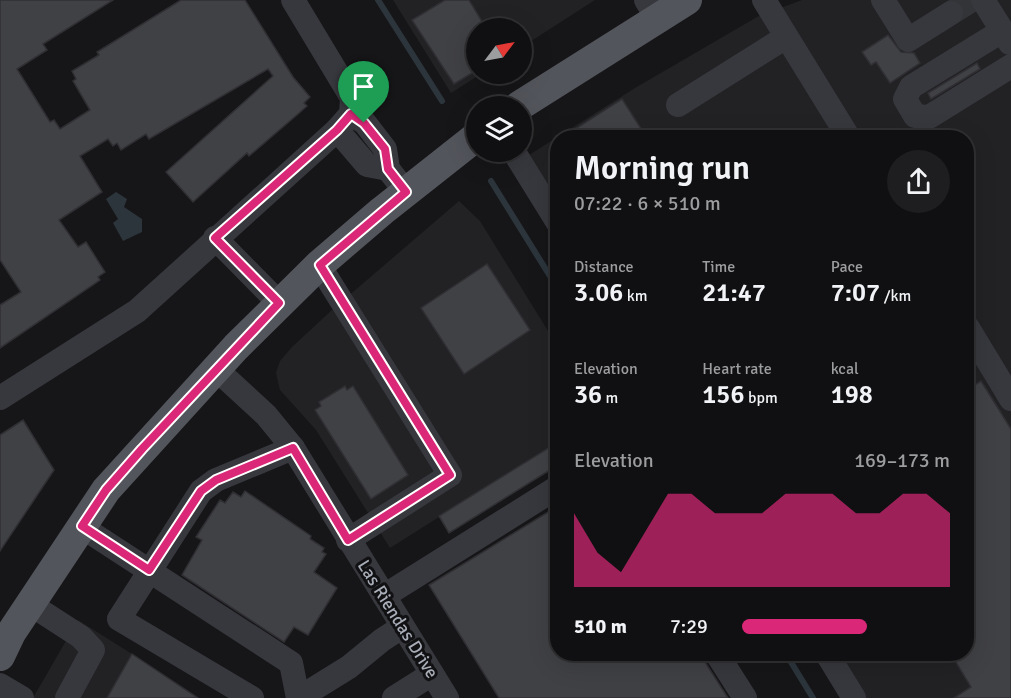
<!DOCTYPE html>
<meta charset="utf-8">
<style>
:root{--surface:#101012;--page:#1e1e20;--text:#f1f3f6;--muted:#9c9d9f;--line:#303032;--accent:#db2777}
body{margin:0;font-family:Signika,sans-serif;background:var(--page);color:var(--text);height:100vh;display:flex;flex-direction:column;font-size:22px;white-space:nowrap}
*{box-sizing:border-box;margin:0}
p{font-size:20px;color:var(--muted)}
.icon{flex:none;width:33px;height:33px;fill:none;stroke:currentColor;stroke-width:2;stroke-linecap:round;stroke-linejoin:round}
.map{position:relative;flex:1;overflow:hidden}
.side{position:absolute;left:550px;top:130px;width:424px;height:531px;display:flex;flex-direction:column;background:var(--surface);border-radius:24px;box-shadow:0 6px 24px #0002,0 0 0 2px var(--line)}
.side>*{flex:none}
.needle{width:39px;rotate:58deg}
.buttons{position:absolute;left:466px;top:18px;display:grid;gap:12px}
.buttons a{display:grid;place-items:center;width:66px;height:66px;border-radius:50%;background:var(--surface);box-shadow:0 6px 24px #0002,0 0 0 2px var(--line);font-size:30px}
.pin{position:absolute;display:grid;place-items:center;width:51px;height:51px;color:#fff;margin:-62px -26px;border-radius:50% 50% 50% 0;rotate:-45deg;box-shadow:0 0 6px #0007}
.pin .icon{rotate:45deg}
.round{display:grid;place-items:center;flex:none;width:63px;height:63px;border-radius:32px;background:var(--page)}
.headline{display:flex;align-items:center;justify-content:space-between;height:102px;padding:0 24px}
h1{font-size:33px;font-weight:600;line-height:45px}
.metrics{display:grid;grid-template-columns:repeat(3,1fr);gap:9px;height:102px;padding:6px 24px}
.metrics div{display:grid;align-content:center}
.metrics b{font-size:26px;font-weight:600}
.metrics small{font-size:16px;font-weight:400}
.metrics p{font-size:16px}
.chart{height:168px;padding:12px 24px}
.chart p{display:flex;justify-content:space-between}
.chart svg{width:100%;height:108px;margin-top:6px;fill:var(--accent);opacity:.7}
ul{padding:0 24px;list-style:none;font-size:20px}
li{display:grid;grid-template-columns:96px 72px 1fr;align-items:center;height:45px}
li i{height:15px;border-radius:8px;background:var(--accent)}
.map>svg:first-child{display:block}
.built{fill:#222225}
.water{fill:#2c353c}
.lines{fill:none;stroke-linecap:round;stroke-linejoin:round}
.stream{stroke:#2c353c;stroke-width:6}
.building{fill:#404145;stroke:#303034;stroke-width:1.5}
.minor-tunnel{stroke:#333438;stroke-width:24;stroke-dasharray:24 12;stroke-linecap:butt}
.minor{stroke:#37383d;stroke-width:24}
.major{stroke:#53555c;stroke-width:30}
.route-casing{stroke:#fff;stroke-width:12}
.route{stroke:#db2777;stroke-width:8}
.labels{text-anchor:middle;stroke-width:6;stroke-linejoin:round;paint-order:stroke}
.street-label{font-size:18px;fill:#a8adb8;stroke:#111113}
</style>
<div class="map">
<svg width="1011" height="698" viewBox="0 0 1011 698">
<rect width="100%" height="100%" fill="#161618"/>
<g class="built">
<polygon points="393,0 595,0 522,47 522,28 477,28 477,74 481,74 451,93"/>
<polygon points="802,0 1011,0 1011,698 842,698 815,654 968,654 968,138 558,138 558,244 510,167 635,88 757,17"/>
<polygon points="459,201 480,221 558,347 558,442 390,548 316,430 280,390 276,373 280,361 292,347 332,310"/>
<polygon points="78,620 132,654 198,698 33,698"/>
</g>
<polygon class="water" points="116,192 127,199 124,207 142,219 142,232 123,241 113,223 118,219 106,199"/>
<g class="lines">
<g class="stream">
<polyline points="378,0 442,101"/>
<polyline points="491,181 558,289"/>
<polyline points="786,654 813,698"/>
</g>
</g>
<g class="building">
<polygon points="0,0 113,0 43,44 47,50 17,69 50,122 54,120 60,129 90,110 73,81 76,79 72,71 99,55 97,52 181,0 245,0 293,77 310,97 304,103 307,106 298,114 249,156 247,153 193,202 166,172 273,76 268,69 149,139 146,134 121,150 117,143 113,146 108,139 80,156 102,192 59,220 78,247 86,242 105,272 98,277 100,280 0,348 0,305 21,292 0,260"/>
<polygon points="445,0 469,0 486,28 477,28 477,70 454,84 412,20"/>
<polygon points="888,35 901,52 914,53 920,63 890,83 876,62 871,65 862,52"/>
<polygon points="977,63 980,69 931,99 928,93"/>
<polygon points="622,99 647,138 561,138"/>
<polygon points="487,264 530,330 464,374 421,308"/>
<polygon points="981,381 1011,429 1011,698 954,698 971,687 951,654 968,654 968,389"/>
<polygon points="345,386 347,390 353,386 408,475 371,499 315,410 321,406 319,402"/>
<polygon points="23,420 54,470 0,551 0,435"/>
<polygon points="558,442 558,465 449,533 439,516"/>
<polygon points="245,491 311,536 310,539 324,548 322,552 326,554 314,572 337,588 308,635 294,627 284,642 182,575 202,540 196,537 220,500 225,503 233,492 241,497"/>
<polygon points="558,506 558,654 703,654 705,662 728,698 499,698 429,585"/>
<polygon points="132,654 198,698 107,698"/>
</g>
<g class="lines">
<polyline class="minor-tunnel" points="951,13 972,0"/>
<g class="minor">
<polyline points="646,0 658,19"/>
<polyline points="764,0 849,138"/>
<polyline points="883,0 908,40 951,13"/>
<polyline points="983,0 1010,43"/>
<polyline points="1002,31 911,87 905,99 915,116 929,117 1011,66"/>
<polyline points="678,105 786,37"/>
<polyline points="351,114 365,123 385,149 388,169 406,192"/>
<polyline points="337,130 367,165 388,169"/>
<polyline points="514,152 558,223"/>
<polyline points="215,238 279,303"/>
<polyline points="319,265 450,475 348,540"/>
<polyline points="968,328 1011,399"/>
<polyline points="217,370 266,415 293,448 447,698"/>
<polyline points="0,398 137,311 337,130 351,114 352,98 293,0"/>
<polyline points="82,527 291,663 298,698"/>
<polyline points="384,596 558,487"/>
<polyline points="30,604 81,637 93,650 67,698"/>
<polyline points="717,654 745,698"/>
<polyline points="827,654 854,698"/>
<polyline points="0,685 22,698"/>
<polyline points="252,698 119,619 201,491 216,480 293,448"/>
<polyline points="299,698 349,667 382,640 402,627"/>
<polyline points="394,698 432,674"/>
</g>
<g class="major">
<polyline points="519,106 687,0"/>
<polyline points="0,656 11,633 106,490 236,347 319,265 382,211 477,136"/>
</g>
</g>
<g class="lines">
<g class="route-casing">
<polygon id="route" points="351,114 364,123 385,149 388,169 406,192 320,265 450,475 348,540 293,448 216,480 201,491 149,570 82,526 106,490 142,449 279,303 215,238 337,130"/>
</g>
<use href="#route" class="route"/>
</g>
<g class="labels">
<g class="street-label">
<text transform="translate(398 619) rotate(58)" y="6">Las Riendas Drive</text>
</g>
</g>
</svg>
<div class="buttons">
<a><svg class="needle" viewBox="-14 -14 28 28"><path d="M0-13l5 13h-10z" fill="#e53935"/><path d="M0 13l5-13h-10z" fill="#9c9d9f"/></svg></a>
<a><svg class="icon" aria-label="layers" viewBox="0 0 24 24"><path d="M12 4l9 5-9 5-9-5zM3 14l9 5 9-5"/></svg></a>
</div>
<div class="pin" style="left:364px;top:123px;background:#1e9e55"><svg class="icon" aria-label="arrive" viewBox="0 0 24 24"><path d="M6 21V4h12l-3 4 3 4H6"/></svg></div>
<section class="side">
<div class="headline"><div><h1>Morning run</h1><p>07:22 · 6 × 510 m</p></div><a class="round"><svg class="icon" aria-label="share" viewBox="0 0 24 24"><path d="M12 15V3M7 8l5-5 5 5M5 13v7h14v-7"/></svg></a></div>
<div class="metrics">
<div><p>Distance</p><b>3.06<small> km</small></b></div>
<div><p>Time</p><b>21:47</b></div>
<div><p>Pace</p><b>7:07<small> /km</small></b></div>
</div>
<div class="metrics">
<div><p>Elevation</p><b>36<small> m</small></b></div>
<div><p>Heart rate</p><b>156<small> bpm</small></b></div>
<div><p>kcal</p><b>198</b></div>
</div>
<div class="chart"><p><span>Elevation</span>169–173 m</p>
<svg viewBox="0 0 160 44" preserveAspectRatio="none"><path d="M0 44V14L10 30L20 38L30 22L40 6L50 6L60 14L70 14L80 14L90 6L100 6L110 6L120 14L130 14L140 6L150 6L160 14V44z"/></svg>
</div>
<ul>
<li><b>510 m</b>7:29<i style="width:60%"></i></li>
</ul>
</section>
</div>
